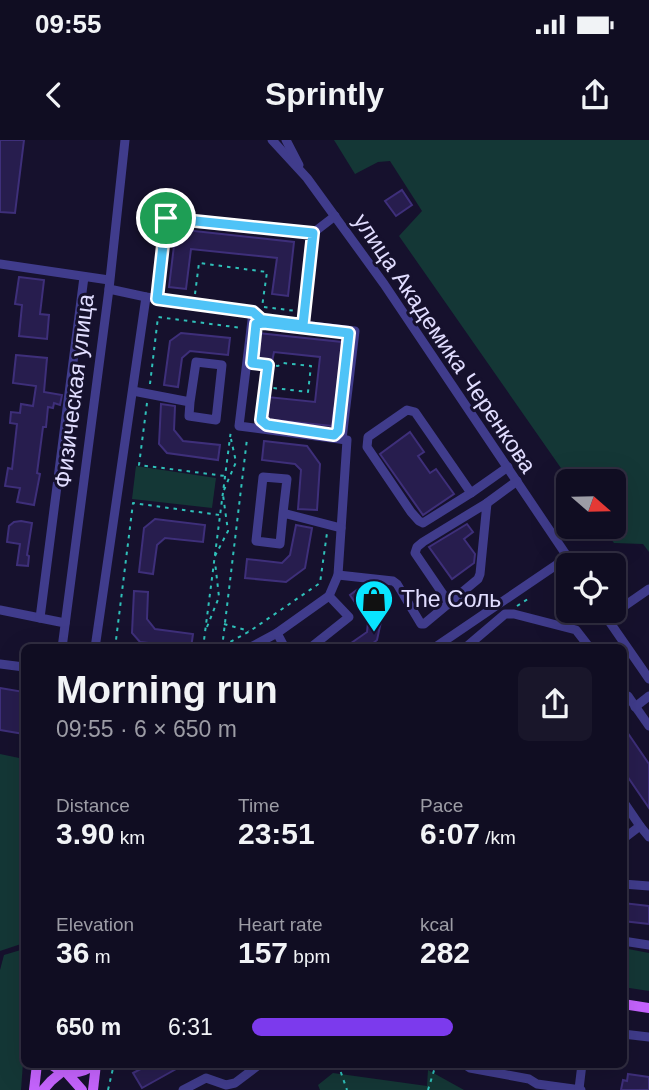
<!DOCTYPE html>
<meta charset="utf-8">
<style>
:root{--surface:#100d22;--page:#19162a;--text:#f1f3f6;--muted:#9c9ca5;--line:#302d40;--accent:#7c3aed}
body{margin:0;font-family:Helvetica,sans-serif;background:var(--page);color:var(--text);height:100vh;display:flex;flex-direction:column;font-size:26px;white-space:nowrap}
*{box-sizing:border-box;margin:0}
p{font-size:23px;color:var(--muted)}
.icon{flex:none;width:38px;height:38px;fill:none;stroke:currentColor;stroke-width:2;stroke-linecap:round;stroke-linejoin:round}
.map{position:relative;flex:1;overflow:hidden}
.drawer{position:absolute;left:21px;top:504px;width:606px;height:424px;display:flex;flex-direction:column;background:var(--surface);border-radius:10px;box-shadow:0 7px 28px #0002,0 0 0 2px var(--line)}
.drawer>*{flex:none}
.needle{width:46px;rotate:110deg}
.controls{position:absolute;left:556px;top:329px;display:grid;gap:14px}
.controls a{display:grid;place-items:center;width:70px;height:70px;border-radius:10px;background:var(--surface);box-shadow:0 7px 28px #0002,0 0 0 2px var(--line);font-size:35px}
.pin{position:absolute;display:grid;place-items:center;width:60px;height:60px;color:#fff;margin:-30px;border:4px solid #fff;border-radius:50%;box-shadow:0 2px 7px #0007}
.round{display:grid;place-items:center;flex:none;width:74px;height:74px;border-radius:10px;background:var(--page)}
.head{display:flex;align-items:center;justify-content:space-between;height:119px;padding:0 35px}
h1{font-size:38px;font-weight:700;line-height:52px}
.stats{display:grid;grid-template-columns:repeat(3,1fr);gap:10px;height:119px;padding:7px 35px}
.stats div{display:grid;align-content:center}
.stats b{font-size:30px;font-weight:700}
.stats small{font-size:19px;font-weight:400}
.stats p{font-size:19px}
ul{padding:0 35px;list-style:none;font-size:23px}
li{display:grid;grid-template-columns:112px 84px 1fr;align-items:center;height:52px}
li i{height:18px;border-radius:9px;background:var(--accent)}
.status{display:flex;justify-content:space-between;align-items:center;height:49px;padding:0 35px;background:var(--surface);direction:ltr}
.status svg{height:19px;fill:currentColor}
header{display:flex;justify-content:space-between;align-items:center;height:91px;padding:0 35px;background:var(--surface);font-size:32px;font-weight:700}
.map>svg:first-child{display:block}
.green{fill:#143736}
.building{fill:#271d4e;stroke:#3e2f7a;stroke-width:2}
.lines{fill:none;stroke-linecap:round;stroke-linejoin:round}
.path{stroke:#2fc0b9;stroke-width:2;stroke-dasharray:3.5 5;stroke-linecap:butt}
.minor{stroke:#403c8c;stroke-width:9}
.major{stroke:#c664ff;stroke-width:10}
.route-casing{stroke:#fff;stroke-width:14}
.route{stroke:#4fc3f7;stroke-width:9}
.labels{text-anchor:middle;stroke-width:6;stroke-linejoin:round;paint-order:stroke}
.street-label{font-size:23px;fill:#e1ddff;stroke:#16112d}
.poi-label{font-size:23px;fill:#e1ddff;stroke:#16112d;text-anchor:start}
</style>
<div class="status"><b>09:55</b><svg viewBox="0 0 49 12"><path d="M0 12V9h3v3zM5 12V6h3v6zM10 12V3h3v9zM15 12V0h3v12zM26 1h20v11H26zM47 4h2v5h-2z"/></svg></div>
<header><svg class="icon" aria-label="back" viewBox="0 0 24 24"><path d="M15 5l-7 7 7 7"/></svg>Sprintly<svg class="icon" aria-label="share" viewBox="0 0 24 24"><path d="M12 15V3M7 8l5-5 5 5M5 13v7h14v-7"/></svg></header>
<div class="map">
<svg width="649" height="950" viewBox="0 0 649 950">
<rect width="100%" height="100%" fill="#16112d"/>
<g class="green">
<polygon points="334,0 649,0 649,412 643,404 614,403 602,387 614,387 614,341 570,341 399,96 422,71 390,21 378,22 355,34"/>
<polygon points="136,326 216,338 212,368 132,359"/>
<polygon points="0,614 24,619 24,735 21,804 0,811"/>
<polygon points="623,808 649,813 649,851 623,847"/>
<polygon points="24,809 24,909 21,950 0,950 0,830 4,815"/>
<polygon points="428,930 464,950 320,950 318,945 333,933 427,946"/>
</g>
<g class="building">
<polygon points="0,0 24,0 15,73 0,72"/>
<polygon points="402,50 412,65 396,76 385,61"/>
<polygon points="176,89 294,102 288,156 272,154 277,118 191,109 186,149 169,147"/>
<polygon points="19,137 44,140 40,174 49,175 47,199 19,196 22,165 15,164"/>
<polygon points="181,193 230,198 228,215 190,211 182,218 178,247 164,245 170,201"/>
<polygon points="258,193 342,202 338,259 334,269 332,286 265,279 268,257 315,262 320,217 274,212 272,222 255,219"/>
<polygon points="16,215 47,218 44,252 62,255 60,265 54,263 53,268 48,267 46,287 43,287 37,333 40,334 34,365 17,362 20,348 5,346 8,328 12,329 17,284 10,283 11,272 20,273 21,264 33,266 36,246 13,243"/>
<polygon points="161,264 175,266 174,290 183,301 220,305 218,320 167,313 159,304"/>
<polygon points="410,292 424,312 418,316 430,333 436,329 454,354 423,375 380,314"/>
<polygon points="264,301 307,306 320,324 317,370 298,369 301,330 295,324 262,320"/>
<polygon points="155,379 205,385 203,402 165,398 157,405 153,434 139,432 144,388"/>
<polygon points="21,381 32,383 27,415 29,416 28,426 17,425 20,404 7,402 9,386 14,382"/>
<polygon points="467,384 473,392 464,399 475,414 474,423 452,439 429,407"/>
<polygon points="296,385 312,388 305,428 286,442 245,438 247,419 282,423 290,415"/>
<polygon points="361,447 382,477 377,500 367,508 344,508 367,492 368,482 350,455"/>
<polygon points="134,451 148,452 147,479 155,489 193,494 191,508 140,502 132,493"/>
<polygon points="0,548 24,552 24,594 0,590"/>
<polygon points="623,586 649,624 649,668 623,630"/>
<polygon points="623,763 649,766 649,784 623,781"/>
<polygon points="150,924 185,924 142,948 133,933"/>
<polygon points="628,934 649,937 649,950 621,950 623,940 627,941"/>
</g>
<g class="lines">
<g class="path">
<polyline points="195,154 199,123 267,132 262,167"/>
<polyline points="264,167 296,171"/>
<polyline points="257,223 268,225 262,281"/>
<polyline points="150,244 158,177 242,188"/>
<polyline points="265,247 308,252 311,226 283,223 278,226 269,225"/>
<polyline points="147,263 139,325 225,336"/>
<polyline points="224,350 236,322 231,299"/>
<polyline points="215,416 228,391 223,355"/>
<polyline points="517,466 531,457"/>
<polyline points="224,484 249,491"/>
<polyline points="207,487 219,457 215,422"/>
<polyline points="223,506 250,491 320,443 327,393"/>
<polyline points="115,508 133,363 220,375"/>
<polyline points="203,508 231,290"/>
<polyline points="222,508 247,299"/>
<polyline points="338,924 347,950"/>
<polyline points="108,950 114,924"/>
<polyline points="428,950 436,924"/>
</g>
<g class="minor">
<polyline points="272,0 307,38 384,144 573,425"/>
<polyline points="286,0 299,25"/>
<polyline points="313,93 303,185 355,191 342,299"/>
<polyline points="0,124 109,140"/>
<polyline points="109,149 146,157 253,172 239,286 347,300 338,435 329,456 277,493 249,508"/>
<polyline points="157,159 166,78 313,93 335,76"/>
<polyline points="253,172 262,180 303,185"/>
<polyline points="133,251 190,262 189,276 216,280 222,225 196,222 190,262"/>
<polygon points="407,270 415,272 471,353 423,383 419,381 411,372 367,307 368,297"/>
<polyline points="471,353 508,327"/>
<polyline points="487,363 517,341"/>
<polyline points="283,373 287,339 263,337 256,401 280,404 283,373 341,388"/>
<polyline points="338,435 393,441 397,444 421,484 424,484 478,439 480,434 487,363 423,402 417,407 415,413 449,463"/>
<polyline points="0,470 40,478"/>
<polyline points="602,471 649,539"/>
<polyline points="607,478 649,449"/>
<polyline points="65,483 40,478 84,137"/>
<polyline points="277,493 285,508"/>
<polyline points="62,508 109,149 125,0"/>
<polyline points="95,508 146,157"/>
<polyline points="310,508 349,477 329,456"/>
<polyline points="434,508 568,417"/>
<polyline points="465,508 505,474 514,474 576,490 590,508"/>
<polyline points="0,524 24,527"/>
<polyline points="628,556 649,586"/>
<polyline points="635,567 649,556"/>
<polyline points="623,661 640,686 649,697"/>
<polyline points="623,699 640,686"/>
<polyline points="623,744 649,746"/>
<polyline points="623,801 649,805"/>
<polyline points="623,894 649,897"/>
<polyline points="464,924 470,928 529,939 537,944 581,950"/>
<polyline points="579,949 582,924"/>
<polyline points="183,950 206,938 226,945 235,943 260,924"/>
</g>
<g class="major">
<polyline points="623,864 649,868"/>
<path d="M 50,924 C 65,935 81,935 95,924"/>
<polyline points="66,932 82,950"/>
<polyline points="34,950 37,924"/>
<polyline points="43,950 51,941 63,931"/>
<polyline points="93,950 96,924"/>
</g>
</g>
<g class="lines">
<g class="route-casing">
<polyline id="route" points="166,78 157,159 253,172 262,180 264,180 264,183 256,184 252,223 268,225 261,280 267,285 334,295 338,291 349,193 264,183 264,180 303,185 313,93 166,78"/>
</g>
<use href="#route" class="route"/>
</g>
<defs>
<g id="shop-pin" transform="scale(2.0125)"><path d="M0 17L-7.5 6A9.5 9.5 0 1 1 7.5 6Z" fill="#09e5ff" stroke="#16112d"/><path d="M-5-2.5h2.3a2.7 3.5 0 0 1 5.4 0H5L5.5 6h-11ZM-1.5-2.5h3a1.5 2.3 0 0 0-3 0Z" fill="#111"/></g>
</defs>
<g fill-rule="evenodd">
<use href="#shop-pin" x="374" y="459"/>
</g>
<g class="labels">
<g class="street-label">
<text transform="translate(445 203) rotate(56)" y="8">улица Академика Черенкова</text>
<text transform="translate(74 251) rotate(-83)" y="8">Физическая улица</text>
</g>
<g class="poi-label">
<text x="401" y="467">The Соль</text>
</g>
</g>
</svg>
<div class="controls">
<a><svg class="needle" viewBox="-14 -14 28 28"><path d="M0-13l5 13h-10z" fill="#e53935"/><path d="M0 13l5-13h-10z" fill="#9c9ca5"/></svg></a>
<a><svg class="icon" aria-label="locate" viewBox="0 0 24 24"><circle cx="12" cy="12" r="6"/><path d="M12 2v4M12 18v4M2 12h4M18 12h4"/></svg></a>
</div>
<div class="pin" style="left:166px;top:78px;background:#1e9e55"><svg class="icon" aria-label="arrive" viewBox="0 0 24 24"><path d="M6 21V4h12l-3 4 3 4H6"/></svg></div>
<section class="drawer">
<div class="head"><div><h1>Morning run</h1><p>09:55 · 6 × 650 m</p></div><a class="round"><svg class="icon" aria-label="share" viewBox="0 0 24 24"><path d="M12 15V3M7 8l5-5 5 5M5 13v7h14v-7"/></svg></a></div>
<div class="stats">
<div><p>Distance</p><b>3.90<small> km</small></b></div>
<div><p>Time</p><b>23:51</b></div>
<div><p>Pace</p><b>6:07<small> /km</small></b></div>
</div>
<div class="stats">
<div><p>Elevation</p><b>36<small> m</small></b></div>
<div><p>Heart rate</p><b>157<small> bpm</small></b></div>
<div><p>kcal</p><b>282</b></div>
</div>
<ul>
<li><b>650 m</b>6:31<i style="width:59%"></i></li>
</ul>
</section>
</div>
